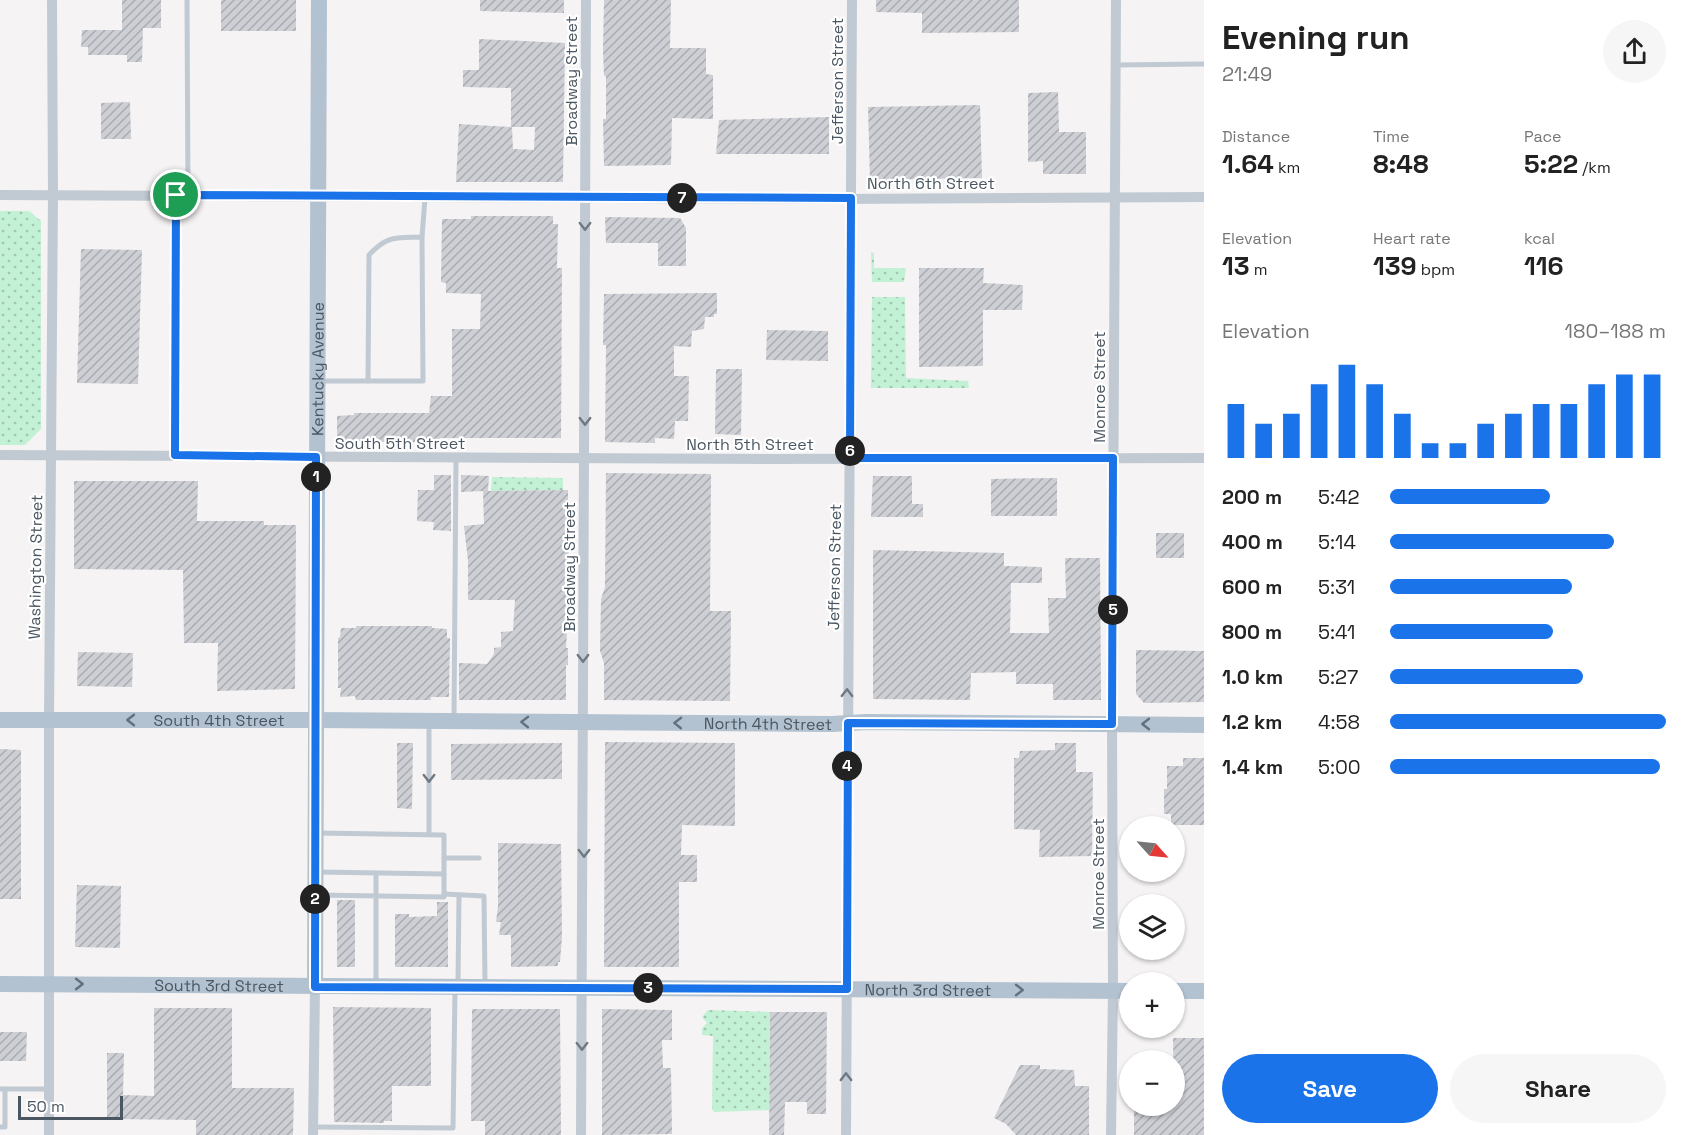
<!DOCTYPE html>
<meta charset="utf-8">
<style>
:root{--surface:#fff;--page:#f6f6f6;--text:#222;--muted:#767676;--accent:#1a73e8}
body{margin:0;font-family:"Space Grotesk",sans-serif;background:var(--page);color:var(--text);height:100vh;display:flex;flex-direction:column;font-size:22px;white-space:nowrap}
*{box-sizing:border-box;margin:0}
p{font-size:20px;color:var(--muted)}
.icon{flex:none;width:33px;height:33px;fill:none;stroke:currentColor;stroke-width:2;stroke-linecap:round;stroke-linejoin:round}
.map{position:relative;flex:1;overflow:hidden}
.panel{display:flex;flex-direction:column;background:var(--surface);width:480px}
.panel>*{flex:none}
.needle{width:39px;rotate:117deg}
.fabs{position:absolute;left:1119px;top:816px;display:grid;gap:12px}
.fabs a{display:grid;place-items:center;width:66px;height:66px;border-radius:50%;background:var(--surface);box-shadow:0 2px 4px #0004;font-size:30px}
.scale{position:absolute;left:18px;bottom:15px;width:105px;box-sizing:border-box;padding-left:6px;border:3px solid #4a5661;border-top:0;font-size:16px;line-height:21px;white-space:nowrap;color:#4a5661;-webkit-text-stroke:4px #fff;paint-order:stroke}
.pin{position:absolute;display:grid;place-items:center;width:51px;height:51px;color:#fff;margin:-26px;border:3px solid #fff;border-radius:50%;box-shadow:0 2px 6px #0007}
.km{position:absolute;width:30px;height:30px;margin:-15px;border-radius:50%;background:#222;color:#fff;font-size:16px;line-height:30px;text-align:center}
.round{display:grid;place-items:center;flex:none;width:63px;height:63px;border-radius:32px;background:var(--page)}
.summary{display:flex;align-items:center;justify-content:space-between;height:102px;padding:0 18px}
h1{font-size:33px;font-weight:700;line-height:45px}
.figures{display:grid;grid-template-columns:repeat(3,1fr);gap:9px;height:102px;padding:6px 18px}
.figures div{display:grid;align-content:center}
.figures b{font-size:26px;font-weight:700}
.figures small{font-size:16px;font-weight:400}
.figures p{font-size:16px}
.chart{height:168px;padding:12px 18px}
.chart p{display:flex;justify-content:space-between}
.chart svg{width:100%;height:108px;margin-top:6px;stroke:var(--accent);stroke-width:6}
.action{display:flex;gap:12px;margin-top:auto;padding:12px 18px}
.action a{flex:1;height:69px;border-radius:36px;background:var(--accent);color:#fff;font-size:24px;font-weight:700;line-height:69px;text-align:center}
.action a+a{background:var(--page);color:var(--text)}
ul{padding:0 18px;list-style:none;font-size:20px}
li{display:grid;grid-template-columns:96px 72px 1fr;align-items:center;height:45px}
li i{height:15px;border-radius:8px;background:var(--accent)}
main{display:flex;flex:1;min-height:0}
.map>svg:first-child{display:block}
.grass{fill:url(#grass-dots)}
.building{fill:url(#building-hatch);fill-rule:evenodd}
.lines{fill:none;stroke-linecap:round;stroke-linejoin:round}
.service{stroke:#c1cad2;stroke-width:5}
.minor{stroke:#c1cad2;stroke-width:10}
.primary{stroke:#b3c2d1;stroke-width:16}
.oneway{stroke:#6e7983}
.oneway2{stroke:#64717d}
.route-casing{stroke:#fff;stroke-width:12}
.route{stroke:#1a73e8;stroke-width:8}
.labels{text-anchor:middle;stroke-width:4.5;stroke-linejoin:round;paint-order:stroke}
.street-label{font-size:16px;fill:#4a5661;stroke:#fff}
</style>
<main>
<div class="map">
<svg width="1204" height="1135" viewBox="0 0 1204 1135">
<defs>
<pattern id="grass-dots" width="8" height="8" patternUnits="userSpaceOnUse" patternTransform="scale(1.5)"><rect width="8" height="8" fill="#c3f1d5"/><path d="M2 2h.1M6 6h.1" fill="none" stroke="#a0c6b0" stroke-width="1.8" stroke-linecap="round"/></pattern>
<pattern id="building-hatch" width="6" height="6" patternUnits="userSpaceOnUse" patternTransform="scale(1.5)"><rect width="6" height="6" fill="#cdcfd5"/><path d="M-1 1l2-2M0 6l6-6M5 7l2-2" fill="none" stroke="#a8abb0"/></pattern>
</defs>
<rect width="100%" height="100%" fill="#f5f3f3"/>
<g class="grass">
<polygon points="0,211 29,211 41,221 41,429 25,445 0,445"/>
<polygon points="871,252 874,253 874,268 906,268 904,282 872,282"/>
<polygon points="872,297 905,297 906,378 968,381 969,388 871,388"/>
<polygon points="492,477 563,478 563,490 491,491"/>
<polygon points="708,1010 770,1012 769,1110 714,1112 712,1109 713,1036 702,1035 702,1028 707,1023 702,1017"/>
</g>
<g class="building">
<polygon points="122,0 161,0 161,28 143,28 142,62 127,62 127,55 88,55 88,47 81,47 82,30 122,30"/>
<rect x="221" y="0" width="75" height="31"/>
<polygon points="480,0 564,0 564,13 480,11"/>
<polygon points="604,0 671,0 670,48 706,48 706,74 713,75 713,119 672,118 671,165 604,166 603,119 606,119 606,76 604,76 603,50"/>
<polygon points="876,0 1019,0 1019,32 922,33 922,13 876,12"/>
<path d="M 479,39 L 565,43 L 563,182 L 456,182 L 459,124 L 511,127 L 511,88 L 463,87 L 463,70 L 479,70 ZM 511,127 L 535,127 L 534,150 L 513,149 L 512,128 Z"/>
<polygon points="1058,92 1059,132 1086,132 1086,174 1043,174 1043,161 1028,162 1028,93"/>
<polygon points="130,102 131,139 101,139 101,103"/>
<polygon points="980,105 982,178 870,180 868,107"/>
<polygon points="829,117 829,154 716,154 719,120"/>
<polygon points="471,216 553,216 553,224 558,224 557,268 562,268 561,438 440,438 440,442 340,442 337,438 337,416 354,415 354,413 429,413 431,396 452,396 452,329 480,329 481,294 446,293 446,283 441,282 442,219 471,219"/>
<polygon points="605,217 680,218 686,228 686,266 658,266 658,243 606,243"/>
<polygon points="81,249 142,250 138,384 77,383"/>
<polygon points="919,268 984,268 983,283 1023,285 1022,310 983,310 983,366 919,367"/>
<polygon points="717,293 717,314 714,314 714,317 705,317 704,329 692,331 691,347 674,346 674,376 689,376 688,421 675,421 674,439 655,438 655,443 605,442 606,345 603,345 604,294"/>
<polygon points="767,330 828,331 828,361 766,360"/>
<polygon points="716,369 742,369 741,435 715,434"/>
<polygon points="606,473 711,474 710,611 731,611 730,701 604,700 604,663 600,651 601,599 605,587"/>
<polygon points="434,475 451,475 451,531 433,530 434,522 417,521 418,490 434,490"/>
<polygon points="461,475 489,476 488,491 568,490 569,600 566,648 568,648 568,665 566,665 566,700 459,700 459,663 487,664 494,654 494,648 501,647 501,632 513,631 515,600 468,600 468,561 464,526 484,524 483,491 461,492"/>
<polygon points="873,476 912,476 912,504 923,504 923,517 871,517"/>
<polygon points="1057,478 1057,516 991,516 991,479"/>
<polygon points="74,481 198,481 197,521 264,521 264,525 296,525 295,689 217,691 218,643 184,643 183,570 74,569"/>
<rect x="1156" y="533" width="28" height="25"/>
<polygon points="873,550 1004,553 1004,566 1042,567 1042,583 1011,583 1010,633 1049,633 1048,598 1066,598 1065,558 1100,558 1101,700 1053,700 1053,684 1016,684 1016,672 971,673 970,700 873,699"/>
<polygon points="356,626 432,626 432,628 447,629 447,638 450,638 449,697 431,697 431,700 356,700 355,696 340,697 341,688 338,688 338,638 340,637 341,628 356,628"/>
<polygon points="1136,650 1204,651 1204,702 1144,703 1136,694"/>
<polygon points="78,652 133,653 132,687 77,686"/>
<polygon points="605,742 735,743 735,826 682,825 681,855 697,855 697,882 679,882 679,967 604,967"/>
<polygon points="397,743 413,743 412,809 397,808"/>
<polygon points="562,743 562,779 451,780 451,744"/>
<polygon points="1055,743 1076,743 1076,772 1093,772 1092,856 1039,857 1040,830 1014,829 1014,758 1019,758 1020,751 1055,750"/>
<polygon points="0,749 21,750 21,899 0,899"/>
<polygon points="1183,758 1204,758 1204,825 1171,825 1171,814 1164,814 1164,789 1167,789 1167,766 1183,766"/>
<polygon points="498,843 561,844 562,936 560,962 558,962 558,966 511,967 511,935 499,935 501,922 496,922 498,906"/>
<polygon points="77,885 121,886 120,948 75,947"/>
<rect x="337" y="900" width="18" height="67"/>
<polygon points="437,902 448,902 448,967 395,967 395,914 409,914 409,917 437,916"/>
<polygon points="333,1007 431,1008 431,1086 392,1086 392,1121 384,1121 384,1123 334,1122"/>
<polygon points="154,1008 232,1008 232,1088 294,1088 293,1135 196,1135 196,1120 107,1119 107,1053 124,1053 123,1095 154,1096"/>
<polygon points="472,1009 560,1009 561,1135 485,1135 485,1121 471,1121"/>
<polygon points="602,1009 672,1010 672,1040 662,1040 663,1068 671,1068 672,1134 602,1135"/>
<polygon points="770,1012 827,1012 826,1114 807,1114 807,1102 785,1102 784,1135 769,1135"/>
<polygon points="0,1032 27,1032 26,1061 0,1061"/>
<polygon points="1173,1038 1204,1038 1204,1135 1134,1135 1134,1106 1174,1106"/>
<polygon points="1020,1065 1040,1065 1040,1069 1074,1070 1075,1086 1089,1086 1089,1135 1016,1135 1006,1124 994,1118"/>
</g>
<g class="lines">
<g class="service">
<polyline points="187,0 188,195"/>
<polyline points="1115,65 1204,64"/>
<polyline points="318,381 423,381 422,237 425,198"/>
<path d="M 368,381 L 369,255 C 387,235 396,238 422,237"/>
<polyline points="175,455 176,196"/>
<polyline points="454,717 456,458"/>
<polyline points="317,833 444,835 444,874 317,872"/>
<polyline points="429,834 429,723"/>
<polyline points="444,858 479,858"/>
<polyline points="376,874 376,985"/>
<polyline points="444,894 484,896 485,983"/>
<polyline points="316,895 444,897 444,874"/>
<polyline points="458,983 459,895"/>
<polyline points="0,1089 49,1089"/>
<polyline points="0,1127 5,1127 5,1089"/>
<polyline points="313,1127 453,1128 455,991"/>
</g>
<g class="minor">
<polyline points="0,195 833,199 1204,197"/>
<polyline points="0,455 768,459 1204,458"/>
<polyline points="49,1135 49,720 53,195 52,0"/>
<polyline points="313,1135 315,987"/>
<polyline points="581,1135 586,0"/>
<polyline points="846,1135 852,0"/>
<polyline points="1111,1135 1113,990 1112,724 1116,0"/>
</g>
<g class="primary">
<path id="s1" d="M 0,720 L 315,720 L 832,724 L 867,722 L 1204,725"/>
<path id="s2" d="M 0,984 L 1130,991"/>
<path id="s3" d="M 315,987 L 319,0"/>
<polyline points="1174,991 1204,991"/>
</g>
</g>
<defs><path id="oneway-chevron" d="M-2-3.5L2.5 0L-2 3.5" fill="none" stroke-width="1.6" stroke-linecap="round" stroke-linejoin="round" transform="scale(1.5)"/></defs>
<g class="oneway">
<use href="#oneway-chevron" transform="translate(585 226) rotate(90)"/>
<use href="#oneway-chevron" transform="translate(585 421) rotate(90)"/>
<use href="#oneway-chevron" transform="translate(583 658) rotate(90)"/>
<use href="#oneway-chevron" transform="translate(847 693) rotate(-89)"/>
<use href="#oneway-chevron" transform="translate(429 778) rotate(90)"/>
<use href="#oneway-chevron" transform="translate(584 853) rotate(90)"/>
<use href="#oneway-chevron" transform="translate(582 1046) rotate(90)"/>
<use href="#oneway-chevron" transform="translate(846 1077) rotate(-90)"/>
</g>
<g class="oneway2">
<use href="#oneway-chevron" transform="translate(131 720) rotate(180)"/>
<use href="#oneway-chevron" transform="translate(525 722) rotate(-179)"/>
<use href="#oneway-chevron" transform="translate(678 723) rotate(-179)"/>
<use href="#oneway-chevron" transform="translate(1146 724) rotate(-180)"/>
<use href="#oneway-chevron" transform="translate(79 984)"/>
<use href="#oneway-chevron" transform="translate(1019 990)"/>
</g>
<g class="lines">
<g class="route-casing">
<polygon id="route" points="176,195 851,198 850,458 1113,458 1112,724 848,723 847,989 315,987 316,457 175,455"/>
</g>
<use href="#route" class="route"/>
</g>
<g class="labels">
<g class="street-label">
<text transform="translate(571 81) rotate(-90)" y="6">Broadway Street</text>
<text transform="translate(837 81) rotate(-90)" y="6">Jefferson Street</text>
<text x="931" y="189">North 6th Street</text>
<text dy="6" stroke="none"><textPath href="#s3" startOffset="618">Kentucky Avenue</textPath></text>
<text transform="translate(1099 387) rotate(-90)" y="6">Monroe Street</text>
<text x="400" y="449">South 5th Street</text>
<text x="750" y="450">North 5th Street</text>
<text transform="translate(35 567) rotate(-89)" y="6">Washington Street</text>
<text transform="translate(569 567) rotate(-90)" y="6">Broadway Street</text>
<text transform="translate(834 567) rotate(-89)" y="6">Jefferson Street</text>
<text dy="6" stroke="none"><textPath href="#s1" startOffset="219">South 4th Street</textPath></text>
<text dy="6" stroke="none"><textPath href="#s1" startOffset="768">North 4th Street</textPath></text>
<text transform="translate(1098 874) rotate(-90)" y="6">Monroe Street</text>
<text dy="6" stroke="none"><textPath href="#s2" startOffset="219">South 3rd Street</textPath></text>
<text dy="6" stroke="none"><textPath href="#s2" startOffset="928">North 3rd Street</textPath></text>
</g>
</g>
</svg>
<div class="fabs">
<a><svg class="needle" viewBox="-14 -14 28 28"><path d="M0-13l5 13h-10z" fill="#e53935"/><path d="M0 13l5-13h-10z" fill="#767676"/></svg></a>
<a><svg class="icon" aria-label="layers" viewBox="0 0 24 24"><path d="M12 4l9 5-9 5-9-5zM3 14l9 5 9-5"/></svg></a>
<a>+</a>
<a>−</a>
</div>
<div class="scale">50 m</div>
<div class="pin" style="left:176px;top:195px;background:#1e9e55"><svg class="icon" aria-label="arrive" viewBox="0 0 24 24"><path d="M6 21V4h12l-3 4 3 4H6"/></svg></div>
<b class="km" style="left:316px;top:477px">1</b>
<b class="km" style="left:315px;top:899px">2</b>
<b class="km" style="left:648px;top:988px">3</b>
<b class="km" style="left:847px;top:766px">4</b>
<b class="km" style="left:1113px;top:610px">5</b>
<b class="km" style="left:850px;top:451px">6</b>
<b class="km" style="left:682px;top:198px">7</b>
</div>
<section class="panel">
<div class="summary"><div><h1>Evening run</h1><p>21:49</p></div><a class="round"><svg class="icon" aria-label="share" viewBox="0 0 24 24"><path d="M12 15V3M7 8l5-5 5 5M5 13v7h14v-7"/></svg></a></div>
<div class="figures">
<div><p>Distance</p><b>1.64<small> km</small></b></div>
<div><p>Time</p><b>8:48</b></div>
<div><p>Pace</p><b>5:22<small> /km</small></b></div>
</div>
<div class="figures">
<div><p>Elevation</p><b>13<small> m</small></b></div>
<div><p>Heart rate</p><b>139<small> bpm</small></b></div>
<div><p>kcal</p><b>116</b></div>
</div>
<div class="chart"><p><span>Elevation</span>180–188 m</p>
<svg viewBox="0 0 160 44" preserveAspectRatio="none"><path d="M5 44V22M15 44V30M25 44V26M35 44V14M45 44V6M55 44V14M65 44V26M75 44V38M85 44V38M95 44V30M105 44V26M115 44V22M125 44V22M135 44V14M145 44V10M155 44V10"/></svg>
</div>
<ul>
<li><b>200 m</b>5:42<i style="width:58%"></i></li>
<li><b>400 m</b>5:14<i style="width:81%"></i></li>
<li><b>600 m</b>5:31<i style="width:66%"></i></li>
<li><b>800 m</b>5:41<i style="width:59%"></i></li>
<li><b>1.0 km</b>5:27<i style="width:70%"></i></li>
<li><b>1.2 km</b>4:58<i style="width:100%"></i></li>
<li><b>1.4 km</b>5:00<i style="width:98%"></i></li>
</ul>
<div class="action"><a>Save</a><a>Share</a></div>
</section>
</main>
